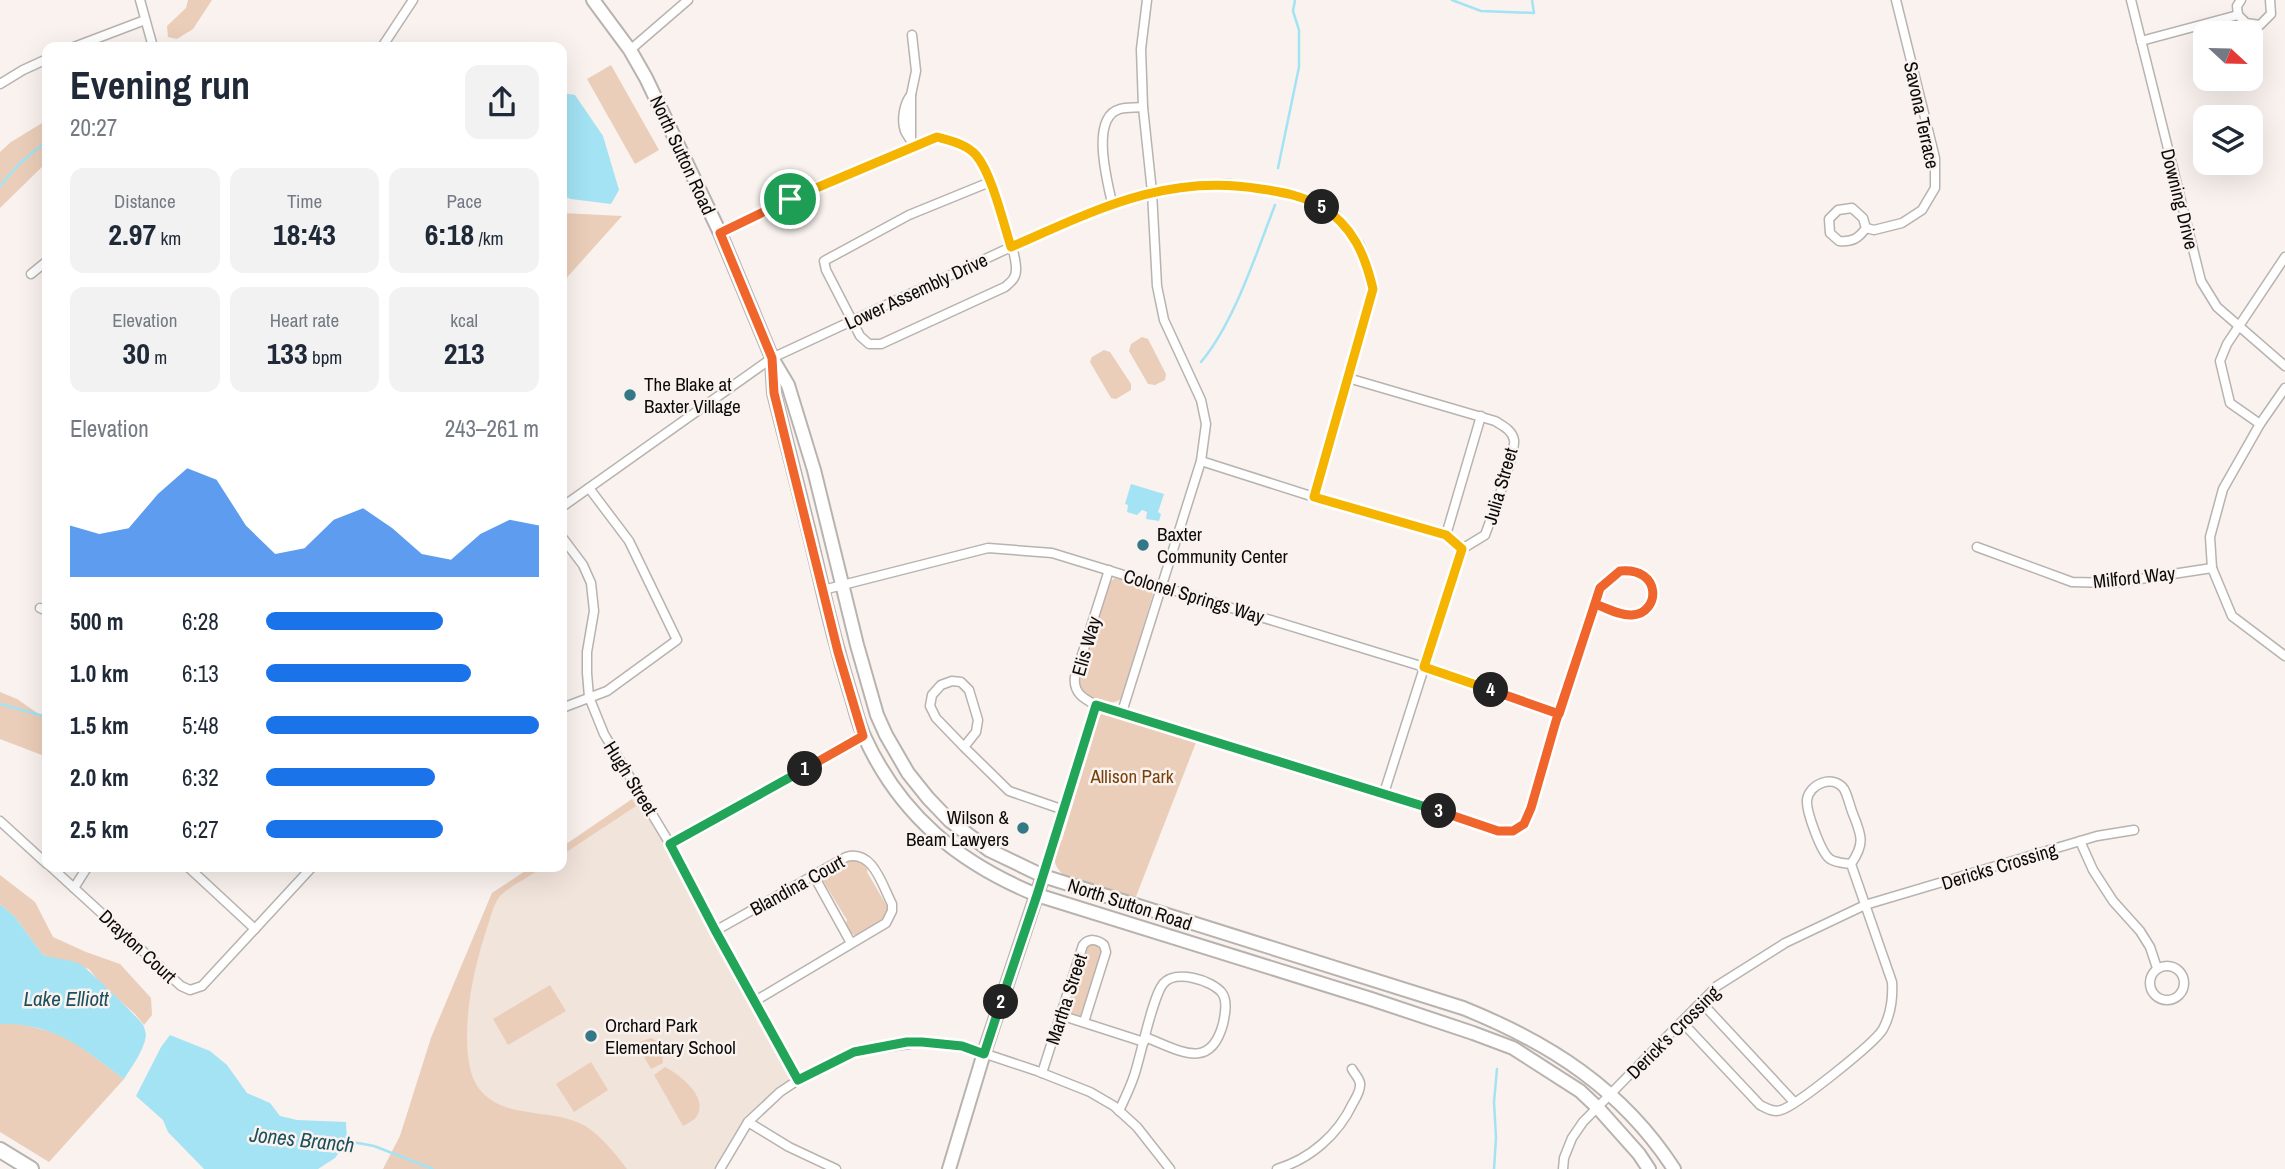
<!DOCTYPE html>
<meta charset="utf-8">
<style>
:root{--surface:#fff;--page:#f2f2f3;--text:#1f2937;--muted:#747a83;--accent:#1a73e8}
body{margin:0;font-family:"Archivo Narrow",sans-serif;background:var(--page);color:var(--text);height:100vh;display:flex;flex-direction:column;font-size:26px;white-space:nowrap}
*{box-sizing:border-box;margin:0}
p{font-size:23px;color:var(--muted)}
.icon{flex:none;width:38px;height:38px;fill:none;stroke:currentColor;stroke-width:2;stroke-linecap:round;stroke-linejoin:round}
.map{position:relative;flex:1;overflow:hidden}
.details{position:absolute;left:42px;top:42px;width:525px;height:830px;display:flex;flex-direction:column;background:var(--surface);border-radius:14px;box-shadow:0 7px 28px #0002}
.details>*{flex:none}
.needle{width:46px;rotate:112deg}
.controls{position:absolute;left:2193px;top:21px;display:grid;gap:14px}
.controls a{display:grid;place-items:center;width:70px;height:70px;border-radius:14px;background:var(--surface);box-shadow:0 7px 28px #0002;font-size:35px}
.pin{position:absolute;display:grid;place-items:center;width:60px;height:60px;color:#fff;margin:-30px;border:4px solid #fff;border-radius:50%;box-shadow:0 2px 7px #0007}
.km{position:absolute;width:35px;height:35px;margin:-18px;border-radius:50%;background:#222;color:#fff;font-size:19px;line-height:35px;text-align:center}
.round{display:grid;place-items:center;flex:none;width:74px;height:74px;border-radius:14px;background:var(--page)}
.overview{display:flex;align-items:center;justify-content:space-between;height:119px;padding:0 28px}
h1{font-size:38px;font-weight:800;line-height:52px}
.figures{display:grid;grid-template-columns:repeat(3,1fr);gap:10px;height:119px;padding:7px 28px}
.figures div{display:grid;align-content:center;border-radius:14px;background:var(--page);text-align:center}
.figures b{font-size:30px;font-weight:800}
.figures small{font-size:19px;font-weight:400}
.figures p{font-size:19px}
.chart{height:196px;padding:14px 28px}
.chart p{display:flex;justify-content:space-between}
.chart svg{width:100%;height:126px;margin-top:7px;fill:var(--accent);opacity:.7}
ul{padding:0 28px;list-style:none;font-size:23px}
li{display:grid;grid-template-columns:112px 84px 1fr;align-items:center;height:52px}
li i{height:18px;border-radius:9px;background:var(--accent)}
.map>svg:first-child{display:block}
.built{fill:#f1e4db}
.green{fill:#ebceb9}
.water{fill:#a3e3f4}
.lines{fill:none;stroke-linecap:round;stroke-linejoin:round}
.stream{stroke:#a3e3f4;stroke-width:2.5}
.street-casing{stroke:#b8b3af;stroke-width:11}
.secondary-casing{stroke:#b8b3af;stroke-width:16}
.highway-casing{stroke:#b8b3af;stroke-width:18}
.street{stroke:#fff;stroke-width:8}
.secondary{stroke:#fff;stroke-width:12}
.highway{stroke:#fff;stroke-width:14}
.split-1-casing{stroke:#fff;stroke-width:14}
.split-2-casing{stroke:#fff;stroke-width:14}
.split-3-casing{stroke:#fff;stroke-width:14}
.split-4-casing{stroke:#fff;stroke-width:14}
.split-5-casing{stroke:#fff;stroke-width:14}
.split-6-casing{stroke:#fff;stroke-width:14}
.split-1{stroke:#f0652b;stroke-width:9}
.split-2{stroke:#22a559;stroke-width:9}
.split-3{stroke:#22a559;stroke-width:9}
.split-4{stroke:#f0652b;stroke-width:9}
.split-5{stroke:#f5b400;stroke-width:9}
.split-6{stroke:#f5b400;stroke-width:9}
.poi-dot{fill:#347888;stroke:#f9f2ee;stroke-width:2.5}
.labels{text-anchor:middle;stroke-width:5;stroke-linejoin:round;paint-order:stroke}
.street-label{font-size:19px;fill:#0d0b0a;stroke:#f9f2ee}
.poi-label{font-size:19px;fill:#0d0b0a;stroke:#f9f2ee;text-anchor:start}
.park-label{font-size:19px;fill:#79400c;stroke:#f9f2ee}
.water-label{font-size:21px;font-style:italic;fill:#1b515e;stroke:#f9f2ee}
</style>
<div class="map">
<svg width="2285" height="1169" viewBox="0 0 2285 1169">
<rect width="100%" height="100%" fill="#f9f2ee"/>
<polygon class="built" points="641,794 798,1080 748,1122 720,1169 383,1169 400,1136 431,1038 492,893 533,866 562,866 562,847"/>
<g class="green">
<polygon points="188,0 212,0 193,29 177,39 168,37 167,26 186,8"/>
<polygon points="611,65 659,150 635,164 587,79"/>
<polygon points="47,120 47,162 0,208 0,152 11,142"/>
<polygon points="562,213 622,216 562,283"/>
<polygon points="1142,337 1148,339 1166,374 1165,380 1155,385 1148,384 1129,351 1131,344"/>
<polygon points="1104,350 1110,352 1131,384 1131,390 1116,399 1111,398 1090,362 1092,357"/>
<path d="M 1115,578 L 1146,586 L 1153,594 L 1122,698 C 1109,710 1079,698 1079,679 L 1106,592 L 1110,582 Z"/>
<polygon points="0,692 17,699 43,717 47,717 47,757 0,739"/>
<path d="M 1105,712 L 1134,720 L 1134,722 L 1178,737 L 1182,735 L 1197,740 L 1135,899 L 1069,878 C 1053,870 1049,853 1062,840 L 1093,738 C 1091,729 1096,716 1105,712 Z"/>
<polygon points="632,799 636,806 562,855 562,847"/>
<path d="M 850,860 L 859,861 L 868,867 L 867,872 L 888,908 C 886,923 869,931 856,936 L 851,933 L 846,924 L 847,920 L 823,881 L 824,875 Z"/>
<path d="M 533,866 L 545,866 C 531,876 513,884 500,896 C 494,903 491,916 488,925 C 474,966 461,1024 470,1068 C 472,1078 477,1088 485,1095 C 508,1117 548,1110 577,1122 C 597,1130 614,1152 627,1169 L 383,1169 L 400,1136 L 431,1038 L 492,893 Z"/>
<polygon points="0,875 35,902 53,937 86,952 120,964 151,998 152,1015 144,1025 135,1014 101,984 89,969 43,955 15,917 0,904"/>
<polygon points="1090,943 1100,945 1103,951 1082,1018 1066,1014 1065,1012 1085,947"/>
<polygon points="550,985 566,1011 508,1045 493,1019"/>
<polygon points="19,1023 62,1035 73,1041 124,1079 49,1162 0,1132 0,1024"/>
<polygon points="651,1038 661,1043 663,1063 651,1069 636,1043"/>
<polygon points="591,1062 608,1090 574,1112 556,1084"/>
<path d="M 665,1067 C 679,1074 709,1097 697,1116 C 694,1121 688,1123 683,1126 L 654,1075 Z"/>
</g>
<g class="water">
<polygon points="562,93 575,95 603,136 619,190 611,204 571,199 562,196"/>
<polygon points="1131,484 1164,494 1158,512 1161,514 1159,521 1146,519 1147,512 1142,510 1137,515 1127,512 1128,505 1125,504"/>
<path d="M 0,904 L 15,917 L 43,955 C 55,959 69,959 80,964 C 86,967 140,1019 143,1025 C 144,1026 146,1034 146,1035 C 144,1051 132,1066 124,1079 C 82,1048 56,1023 0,1024 Z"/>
<polygon points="170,1035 210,1051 227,1065 247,1093 270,1103 280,1116 297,1120 346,1122 347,1141 335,1158 318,1169 204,1169 168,1132 163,1120 136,1096 161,1047"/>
</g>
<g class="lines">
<g class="stream">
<polyline points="1452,0 1481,11 1534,13 1532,0"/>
<polyline points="1278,168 1299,67 1299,30 1293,11 1295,0"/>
<polyline points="0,186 20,163 47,141"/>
<path d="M 1201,362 C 1234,323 1256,254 1275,205"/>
<polyline points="0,704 47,717"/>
<polyline points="347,1141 374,1146 433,1169"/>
<polyline points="1494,1169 1496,1138 1494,1102 1497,1069"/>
</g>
<g class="street-casing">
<g id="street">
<polyline points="140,0 153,47"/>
<polyline points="2131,0 2201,281 2217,307 2285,366"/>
<polyline points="2241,0 2237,6 2238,15 2246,23 2260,25 2271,14 2270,0"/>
<polyline points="2141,41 2238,15"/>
<polyline points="74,47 145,20"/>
<polyline points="382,47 413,0"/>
<polyline points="630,50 688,0"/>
<polyline points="0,84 23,70 47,59"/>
<polyline points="911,95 916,71 912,35"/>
<path d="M 911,138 L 911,95 C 904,104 901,119 905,131 C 907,136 912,140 913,147"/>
<path d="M 1112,203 C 1107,180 1090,117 1120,109 C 1127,107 1136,108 1143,107"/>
<path d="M 1852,208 L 1863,218 L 1866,228 C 1858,239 1852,242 1839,241 L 1830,233 L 1829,219 L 1838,210 Z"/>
<polyline points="1866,228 1874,230 1902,223 1922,210 1935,188 1935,158 1896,0"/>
<path d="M 720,233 L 807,190 L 937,137 C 951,141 966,144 976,155 C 988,169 1017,252 1016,270 C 1016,278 1011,282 1005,287 L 881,344 L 869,344 L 860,336 L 826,270 L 824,261 L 909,215 L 990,182"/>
<polyline points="31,274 47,261"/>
<path d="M 1348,378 L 1495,421 C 1503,426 1512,430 1514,440 C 1516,453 1491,519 1485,535 L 1462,549"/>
<polyline points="2285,388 2260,424 2223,489 2210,537 2212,568 2232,616 2285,656"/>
<polyline points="2260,424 2230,403 2220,361 2227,344 2285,257"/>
<polyline points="1201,461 1314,497 1446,535 1462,549"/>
<polyline points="562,507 772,358 1011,247 1112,203 1152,192 1190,186 1229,184 1302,197 1335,214 1359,244 1367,264 1373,289 1314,497"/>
<polyline points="1446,535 1481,416"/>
<polyline points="562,537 583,565 591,583 594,611 587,652 587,673 589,697 604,734 670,844 715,931 798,1080"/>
<polyline points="1977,547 2072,582 2114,583 2212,568"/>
<path d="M 1109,570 L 1075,677 C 1073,693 1084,699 1096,705 L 1384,793 L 1498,831 L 1513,831 L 1524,824 L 1531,808 L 1559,714 L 1595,604"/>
<path d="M 1629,570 C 1661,576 1659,612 1633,615 C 1620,616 1607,608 1595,604 C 1600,588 1610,572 1629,570 Z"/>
<polyline points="823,590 988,548 1052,553 1424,667 1559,714"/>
<polyline points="40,608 47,611"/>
<polyline points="562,708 607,691 677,640 629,541 589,488"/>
<polyline points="1122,712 1201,461 1206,424 1201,400 1164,320 1157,286 1152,192 1143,107 1141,49 1147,0"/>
<polyline points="964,747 976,732 978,720 969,690 961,682 952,681 941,685 932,695 930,706 936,718 964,747 1009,791 1064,810"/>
<polyline points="1384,793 1462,549"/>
<polyline points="0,821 47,864"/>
<polyline points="2080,841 2093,870 2113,901 2140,931 2150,947 2157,968"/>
<polyline points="670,844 863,736"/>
<polyline points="50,866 181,986 190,990 202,986 313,866"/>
<polyline points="187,866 255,929"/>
<polyline points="814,876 851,943"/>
<polyline points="1043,876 1096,705"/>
<polyline points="74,888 88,866"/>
<path d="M 715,931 L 846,857 C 873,849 882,885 892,904 L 892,911 L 886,923 L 755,1001"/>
<circle cx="2167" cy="983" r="17"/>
<polyline points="1701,1002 1794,1102"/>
<polyline points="1060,1015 1144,1042"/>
<path d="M 1682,1022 L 1760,1105 C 1766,1108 1774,1113 1781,1110 C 1796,1106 1875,1043 1883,1029 C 1891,1014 1893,998 1892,982 L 1851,864 C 1865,844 1862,836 1853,814 C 1850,807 1848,796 1844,789 C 1833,774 1809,784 1807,800 C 1806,811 1821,853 1830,859 C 1836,863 1844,863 1851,864"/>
<path d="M 1042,1073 L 1083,945 C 1089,938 1097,939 1104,945 L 1106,952 L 1084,1022"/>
<path d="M 1119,1111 C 1124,1100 1130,1088 1134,1076 C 1141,1056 1152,998 1163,984 C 1175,969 1212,980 1222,993 C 1228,1001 1225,1015 1223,1024 C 1210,1072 1179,1050 1145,1037"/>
<polyline points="748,1122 789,1147 836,1169"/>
<polyline points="720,1169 748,1122 780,1092 798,1080 854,1052 922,1042 962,1046 1037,1071 1090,1092 1114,1106 1137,1127 1170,1169"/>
<path d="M 1277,1169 C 1310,1159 1338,1135 1353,1103 C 1356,1098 1361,1090 1360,1083 C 1359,1078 1354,1073 1352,1069"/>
<polyline points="1563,1169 1564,1158 1572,1138 1583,1122 1635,1069 1717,986 1785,943 1865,905 2097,836 2134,830"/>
</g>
</g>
<g class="secondary-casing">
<g id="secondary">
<path d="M 593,0 L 630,50 L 646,78 L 720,233 L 772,358 L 788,385 L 814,470 L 857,645 L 877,715 L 886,735 L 908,773 L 928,798 L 950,821 L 989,850 L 1043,876 L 1463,1008 C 1550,1043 1622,1089 1674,1169"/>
<path d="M 772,361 L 774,393 C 789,453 805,513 819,574 C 828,614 838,653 850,692 C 855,707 858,724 865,738 C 901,816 959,863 1037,895 L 1371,999 L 1473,1033 L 1513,1048 L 1580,1091 L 1598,1108 L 1639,1154 L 1649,1169"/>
<polyline points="949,1169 984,1053 1043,876"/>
</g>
</g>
<g class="highway-casing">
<polyline id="highway" points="0,1150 31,1169"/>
</g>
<use href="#street" class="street"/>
<use href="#secondary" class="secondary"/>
<use href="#highway" class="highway"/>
</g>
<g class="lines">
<g class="split-1-casing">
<polyline id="split-1" points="790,199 720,233 772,358 774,393 838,652 863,736 805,769"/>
</g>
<g class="split-2-casing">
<polyline id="split-2" points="805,769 670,844 715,930 798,1080 854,1052 907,1042 922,1042 962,1046 984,1054 1001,1002"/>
</g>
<g class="split-3-casing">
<polyline id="split-3" points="1001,1002 1037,895 1096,705 1439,811"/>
</g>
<g class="split-4-casing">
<path id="split-4" d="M 1439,811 L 1498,831 L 1513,831 L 1524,824 L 1531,808 L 1556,721 L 1595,604 C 1607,608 1620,616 1632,615 C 1661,613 1662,567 1620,571 L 1600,588 L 1559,714 L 1491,690"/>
</g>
<g class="split-5-casing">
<path id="split-5" d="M 1322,207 C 1353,226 1365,255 1373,289 L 1314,497 L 1446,535 L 1462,549 L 1424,667 L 1491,690"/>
</g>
<g class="split-6-casing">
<path id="split-6" d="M 790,199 L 937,137 C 951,141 966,144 976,155 C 992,174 1003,222 1011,247 C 1096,210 1166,173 1261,189 C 1283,192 1303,196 1322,207"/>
</g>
<use href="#split-1" class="split-1"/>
<use href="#split-2" class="split-2"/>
<use href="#split-3" class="split-3"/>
<use href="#split-4" class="split-4"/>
<use href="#split-5" class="split-5"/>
<use href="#split-6" class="split-6"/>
</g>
<g class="poi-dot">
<circle cx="630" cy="395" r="7"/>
<circle cx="1143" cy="545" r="7"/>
<circle cx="1023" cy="828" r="7"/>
<circle cx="591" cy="1036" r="7"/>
</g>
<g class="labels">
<g class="street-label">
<text transform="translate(1922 115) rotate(78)" y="7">Savona Terrace</text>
<text transform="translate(683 155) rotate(65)" y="7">North Sutton Road</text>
<text transform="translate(2180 199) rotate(76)" y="7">Downing Drive</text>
<text transform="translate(916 291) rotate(-25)" y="7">Lower Assembly Drive</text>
<text transform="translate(1500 486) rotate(-74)" y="7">Julia Street</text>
<text transform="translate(2134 577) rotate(-6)" y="7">Milford Way</text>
<text transform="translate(1194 596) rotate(17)" y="7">Colonel Springs Way</text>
<text transform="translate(1086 646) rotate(-74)" y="7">Elis Way</text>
<text transform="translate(631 778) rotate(58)" y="7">Hugh Street</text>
<text transform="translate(1999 866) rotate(-17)" y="7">Dericks Crossing</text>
<text transform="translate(797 885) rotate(-29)" y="7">Blandina Court</text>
<text transform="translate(1130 904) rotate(18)" y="7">North Sutton Road</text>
<text transform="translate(138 946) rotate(43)" y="7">Drayton Court</text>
<text transform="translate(1066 999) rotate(-72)" y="7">Martha Street</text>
<text transform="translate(1673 1032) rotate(-45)" y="7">Derick's Crossing</text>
</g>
<g class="poi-label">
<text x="644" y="391">The Blake at<tspan x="644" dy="22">Baxter Village</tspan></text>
<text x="1157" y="541">Baxter<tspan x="1157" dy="22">Community Center</tspan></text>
<text x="1009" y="824" text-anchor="end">Wilson &amp;<tspan x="1009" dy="22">Beam Lawyers</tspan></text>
<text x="605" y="1032">Orchard Park<tspan x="605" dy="22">Elementary School</tspan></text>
</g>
<g class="park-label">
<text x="1132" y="783">Allison Park</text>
</g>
<g class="water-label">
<text x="66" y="1006">Lake Elliott</text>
<text transform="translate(302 1140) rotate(6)" y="7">Jones Branch</text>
</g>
</g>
</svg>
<div class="controls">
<a><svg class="needle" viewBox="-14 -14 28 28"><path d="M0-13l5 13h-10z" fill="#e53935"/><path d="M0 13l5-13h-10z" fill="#747a83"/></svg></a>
<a><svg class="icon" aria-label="layers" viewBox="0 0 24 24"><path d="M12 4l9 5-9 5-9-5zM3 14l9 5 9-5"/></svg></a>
</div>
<div class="pin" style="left:790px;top:199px;background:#1e9e55"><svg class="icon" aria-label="arrive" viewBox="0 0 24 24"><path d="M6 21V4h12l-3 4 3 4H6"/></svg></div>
<b class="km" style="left:805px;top:769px">1</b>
<b class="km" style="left:1001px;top:1002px">2</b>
<b class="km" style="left:1439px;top:811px">3</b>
<b class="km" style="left:1491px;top:690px">4</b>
<b class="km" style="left:1322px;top:207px">5</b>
<section class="details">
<div class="overview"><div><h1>Evening run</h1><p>20:27</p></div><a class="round"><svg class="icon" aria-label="share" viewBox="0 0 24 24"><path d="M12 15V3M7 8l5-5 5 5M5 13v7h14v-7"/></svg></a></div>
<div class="figures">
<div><p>Distance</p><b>2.97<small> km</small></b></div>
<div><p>Time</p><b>18:43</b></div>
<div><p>Pace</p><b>6:18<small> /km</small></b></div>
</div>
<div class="figures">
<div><p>Elevation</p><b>30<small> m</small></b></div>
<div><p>Heart rate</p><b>133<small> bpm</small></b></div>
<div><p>kcal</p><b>213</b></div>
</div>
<div class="chart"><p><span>Elevation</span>243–261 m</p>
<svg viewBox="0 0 160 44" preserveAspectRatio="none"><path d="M0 44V26L10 29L20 27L30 15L40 6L50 10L60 26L70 36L80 34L90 24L100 20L110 27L120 36L130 38L140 29L150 24L160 26V44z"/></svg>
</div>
<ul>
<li><b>500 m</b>6:28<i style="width:65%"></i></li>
<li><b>1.0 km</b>6:13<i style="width:75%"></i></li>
<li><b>1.5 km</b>5:48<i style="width:100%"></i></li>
<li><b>2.0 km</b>6:32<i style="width:62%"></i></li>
<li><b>2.5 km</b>6:27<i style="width:65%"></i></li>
</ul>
</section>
</div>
